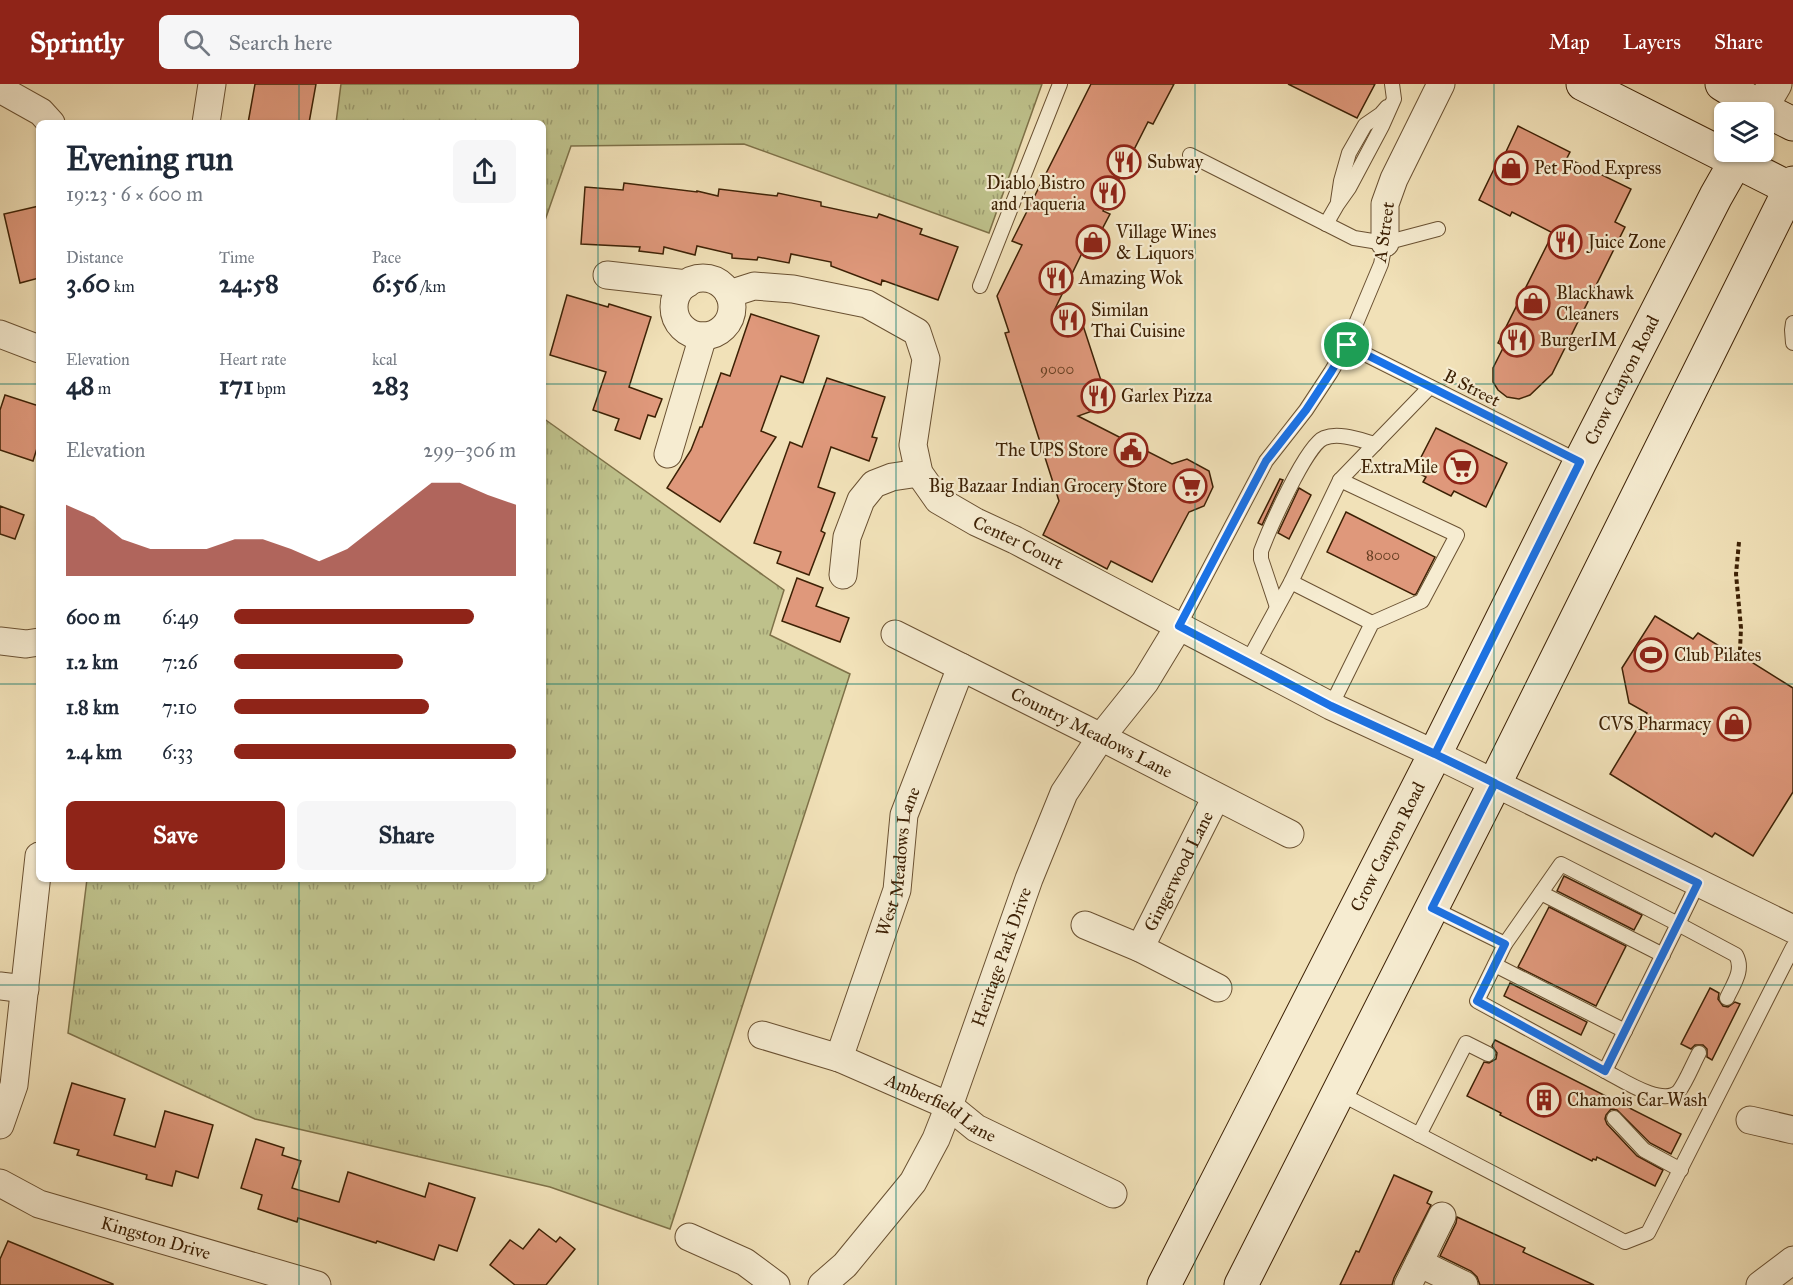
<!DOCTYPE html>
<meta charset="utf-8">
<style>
:root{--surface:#fff;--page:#f6f6f7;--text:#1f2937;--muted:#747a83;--accent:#8f2418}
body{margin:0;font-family:"IM FELL Great Primer",serif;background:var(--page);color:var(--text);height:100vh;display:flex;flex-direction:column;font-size:22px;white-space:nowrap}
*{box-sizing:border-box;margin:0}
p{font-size:20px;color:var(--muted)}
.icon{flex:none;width:33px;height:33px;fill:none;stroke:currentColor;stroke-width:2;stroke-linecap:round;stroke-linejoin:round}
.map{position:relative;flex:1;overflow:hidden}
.panel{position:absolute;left:36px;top:36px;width:510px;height:762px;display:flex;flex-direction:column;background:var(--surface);border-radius:9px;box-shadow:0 2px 4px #0004}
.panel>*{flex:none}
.buttons{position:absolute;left:1714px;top:18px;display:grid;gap:12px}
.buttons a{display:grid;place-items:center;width:60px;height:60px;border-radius:9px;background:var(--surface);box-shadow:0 2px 4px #0004;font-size:30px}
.pin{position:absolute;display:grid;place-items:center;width:51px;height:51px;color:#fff;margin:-26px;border:3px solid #fff;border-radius:50%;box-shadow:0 2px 6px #0007}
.round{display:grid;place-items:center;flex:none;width:63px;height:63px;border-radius:9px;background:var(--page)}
.overview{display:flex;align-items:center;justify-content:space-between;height:102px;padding:0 30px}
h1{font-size:33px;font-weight:700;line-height:45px}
.figures{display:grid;grid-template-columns:repeat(3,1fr);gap:9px;height:102px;padding:6px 30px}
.figures div{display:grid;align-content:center}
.figures b{font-size:26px;font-weight:700}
.figures small{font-size:16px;font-weight:400}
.figures p{font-size:16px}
.chart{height:168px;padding:12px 30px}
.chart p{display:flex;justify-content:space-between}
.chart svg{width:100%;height:108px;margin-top:6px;fill:var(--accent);opacity:.7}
.action{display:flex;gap:12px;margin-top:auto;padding:12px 30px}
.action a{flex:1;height:69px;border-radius:9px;background:var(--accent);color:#fff;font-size:24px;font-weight:700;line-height:69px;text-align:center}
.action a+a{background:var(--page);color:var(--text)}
ul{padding:0 30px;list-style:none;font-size:20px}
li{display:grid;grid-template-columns:96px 72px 1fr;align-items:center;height:45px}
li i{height:15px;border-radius:8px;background:var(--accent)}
header{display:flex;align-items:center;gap:36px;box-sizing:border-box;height:84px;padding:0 30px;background:var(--accent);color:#fff}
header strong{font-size:28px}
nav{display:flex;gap:33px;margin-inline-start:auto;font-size:21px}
.search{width:420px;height:54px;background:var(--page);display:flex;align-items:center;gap:15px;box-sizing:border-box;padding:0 21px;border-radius:9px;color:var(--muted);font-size:22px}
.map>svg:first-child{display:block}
.grass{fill:url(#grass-tufts);stroke:#7e7148;stroke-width:1.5}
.building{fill:#df987b;stroke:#3d2105;stroke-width:1.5}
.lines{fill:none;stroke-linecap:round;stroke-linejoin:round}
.service-casing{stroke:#6a5132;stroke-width:16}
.minor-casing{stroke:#6a5132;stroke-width:29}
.tertiary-casing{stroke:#6a5132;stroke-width:35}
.secondary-casing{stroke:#3d2105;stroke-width:35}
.path{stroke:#3d2105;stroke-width:4;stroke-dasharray:4.5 3;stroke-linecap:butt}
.service{stroke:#f6ecd1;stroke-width:14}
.minor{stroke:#f6ecd1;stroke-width:27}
.tertiary{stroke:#f6ecd1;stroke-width:33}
.secondary{stroke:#f6ecd1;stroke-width:33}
.route-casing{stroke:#fff;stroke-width:12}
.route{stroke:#1a73e8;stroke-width:8}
.grid{fill:none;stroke:#0f766e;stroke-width:1.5;stroke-opacity:0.55}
.labels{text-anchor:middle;stroke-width:4.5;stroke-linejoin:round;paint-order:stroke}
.number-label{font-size:15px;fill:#663f22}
.poi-label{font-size:18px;fill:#3d2105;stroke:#f6ecd1;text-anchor:start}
.street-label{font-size:18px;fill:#3d2105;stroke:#f6ecd1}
</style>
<header>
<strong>Sprintly</strong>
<div class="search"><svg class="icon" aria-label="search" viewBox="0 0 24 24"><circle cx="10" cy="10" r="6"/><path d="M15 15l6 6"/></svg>Search here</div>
<nav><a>Map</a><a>Layers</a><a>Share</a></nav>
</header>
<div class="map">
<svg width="1793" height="1201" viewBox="0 0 1793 1201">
<defs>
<pattern id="grass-tufts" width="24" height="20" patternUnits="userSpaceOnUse" patternTransform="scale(1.5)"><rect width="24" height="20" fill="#bec18b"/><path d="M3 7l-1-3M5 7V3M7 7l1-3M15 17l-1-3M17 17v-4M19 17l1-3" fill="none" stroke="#9c9c70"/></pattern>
</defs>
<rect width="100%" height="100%" fill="#f1e1b8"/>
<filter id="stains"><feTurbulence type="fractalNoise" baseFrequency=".00333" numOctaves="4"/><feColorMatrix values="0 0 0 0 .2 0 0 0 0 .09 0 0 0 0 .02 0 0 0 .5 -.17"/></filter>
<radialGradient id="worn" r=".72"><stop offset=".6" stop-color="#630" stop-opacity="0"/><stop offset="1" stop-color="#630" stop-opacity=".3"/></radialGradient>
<g class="grass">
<polygon points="341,0 1042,0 989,149 744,60 571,62 543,142 543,39 336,39"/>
<polygon points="543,334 784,506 770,551 850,590 670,1145 550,1103 255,1035 68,949 87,795 543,795"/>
</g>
<g class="building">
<polygon points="255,0 316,0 309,39 248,39"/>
<polygon points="1091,0 1174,0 1153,40 1148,38 1103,127 1110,130 1089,170 1083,167 1052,231 1077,223 1109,321 1078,332 1172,380 1187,375 1209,387 1213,403 1204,422 1189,428 1152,498 1111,477 1107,485 1043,451 1059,417 1005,249 1009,248 997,212 1022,161 1012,157"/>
<polygon points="1288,0 1375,0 1357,34"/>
<polygon points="1518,42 1570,68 1567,74 1631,105 1615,138 1625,143 1552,290 1530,311 1519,315 1507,313 1498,306 1493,298 1493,284 1504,262 1498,259 1553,149 1512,128 1510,132 1479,116 1494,85 1497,87"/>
<polygon points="624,99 697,108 697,107 718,112 719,105 777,112 778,109 821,118 821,122 877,134 879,130 922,145 920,150 958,163 938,216 882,196 881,201 831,182 831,178 791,170 789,179 758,173 757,176 732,174 732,170 697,162 695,171 664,163 663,170 639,167 640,163 581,160 585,103 623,106"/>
<polygon points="39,122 39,194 20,199 4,130"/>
<polygon points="567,211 608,223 609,220 651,233 629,303 662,315 655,333 648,331 640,355 615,346 619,335 593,326 606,288 550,271"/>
<polygon points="751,230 819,252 803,299 781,292 761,347 776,353 720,438 667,404 691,366 700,343 702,343 721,289 730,292"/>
<polygon points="827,294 885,313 872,353 877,354 869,377 831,363 818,403 835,409 821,447 825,449 809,491 777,479 781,468 754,459 790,358 802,363"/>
<polygon points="5,311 39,322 39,358 33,377 0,366 0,326"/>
<polygon points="1436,344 1507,379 1486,423 1454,407 1451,412 1423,398 1426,393 1414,387"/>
<polygon points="1280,395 1283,396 1262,441 1258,439"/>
<polygon points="1299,404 1311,411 1289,455 1278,449"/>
<polygon points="0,422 24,431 15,455 0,450"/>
<polygon points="1346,428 1435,473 1416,510 1414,511 1327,468"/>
<polygon points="797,494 823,504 816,522 849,534 840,558 782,537"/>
<polygon points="1655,532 1693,555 1698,549 1724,565 1726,562 1793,604 1793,708 1753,772 1715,749 1712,753 1610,690 1647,629 1629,619 1622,584"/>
<polygon points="1564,792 1642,831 1634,846 1557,807"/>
<polygon points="1549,823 1626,862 1596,922 1518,883"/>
<polygon points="1510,899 1587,938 1581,951 1504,912"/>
<polygon points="1710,904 1719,909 1718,915 1723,922 1728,923 1735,918 1740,920 1712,976 1707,973 1707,965 1703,961 1695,961 1691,965 1681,960"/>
<polygon points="1495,956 1681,1050 1671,1070 1650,1059 1617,1026 1611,1025 1606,1031 1605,1035 1607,1040 1637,1072 1663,1086 1655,1102 1597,1073 1596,1076 1593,1075 1592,1077 1500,1031 1501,1029 1467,1012 1484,978 1489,979 1496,975 1497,969 1492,962"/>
<polygon points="72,999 125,1015 114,1051 155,1063 165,1027 213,1041 198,1094 176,1087 172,1102 146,1095 147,1091 77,1071 79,1066 54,1059"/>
<polygon points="256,1055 284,1064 282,1071 301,1077 292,1104 339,1118 348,1088 425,1113 429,1099 475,1114 457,1167 439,1161 434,1176 377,1157 376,1159 298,1134 297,1138 258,1125 262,1111 241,1104"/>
<polygon points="1394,1091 1432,1108 1427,1119 1431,1121 1394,1194 1392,1201 1340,1201 1356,1167 1359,1168"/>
<polygon points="1457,1133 1525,1164 1523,1168 1594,1201 1480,1201 1477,1193 1471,1187 1440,1172 1456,1139"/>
<polygon points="539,1145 556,1158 560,1153 575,1165 546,1201 515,1201 490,1181 510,1156 523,1165"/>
<polygon points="8,1157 113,1200 113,1201 0,1201 0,1175"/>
</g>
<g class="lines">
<g class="service-casing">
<g id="service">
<polyline points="1190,71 1354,154 1385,159 1438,145"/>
<polyline points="1338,117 1341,97 1349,69 1365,41 1381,30 1387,23"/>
<polyline points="1326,140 1337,121 1349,104 1382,42 1394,15 1392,0"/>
<polyline points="980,202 1060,0"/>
<polyline points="1793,239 1792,246 1793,259"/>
<polyline points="1347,261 1580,378"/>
<polyline points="1291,498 1372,539"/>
<path d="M 1277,523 L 1261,475 L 1261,467 C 1269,446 1306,361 1324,354 C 1339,348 1360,356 1375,360"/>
<polyline points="1179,542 1266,377 1306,326 1331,288 1347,261 1381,180 1385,159"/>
<polyline points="1248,577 1291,498 1340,396"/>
<polyline points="1331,622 1372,539 1422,517 1457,451 1340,396 1430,303"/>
<polyline points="1541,809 1663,871"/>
<polyline points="1432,824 1505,860 1561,780 1678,840 1698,799"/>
<path d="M 1505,860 L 1477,917 L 1605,987 L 1678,840 L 1736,871 C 1744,886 1734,899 1727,914"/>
<polyline points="1495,881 1625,947"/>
<path d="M 1605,987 C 1621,995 1663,1024 1679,1007 C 1686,998 1693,980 1699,969"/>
<polyline points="1339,1009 1625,1158 1648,1149 1793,863"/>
<polyline points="1614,1034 1644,1066 1681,1086"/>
<polyline points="1419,1051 1466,959 1488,970"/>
</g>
</g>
<g class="minor-casing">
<g id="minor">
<polyline points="0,5 41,28 51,39"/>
<polyline points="206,39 212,0"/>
<polyline points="1385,159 1385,120 1394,95 1441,0"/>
<polyline points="607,191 687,200"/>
<circle cx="703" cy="223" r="29"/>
<path id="s1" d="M 729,210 L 754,202 L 793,205 L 867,220 L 917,248 L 926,275 L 913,361 L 919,389 L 938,416 L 976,438 L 1015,456 L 1331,622 L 1435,670 L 1793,845"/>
<polyline points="0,250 39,265"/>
<polyline points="668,370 703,252"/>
<polyline points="843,491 847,453 861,416 874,400 892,393 919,389"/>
<path id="s2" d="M 895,550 L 1101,653 L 1290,750"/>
<polyline points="0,557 26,560 39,558"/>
<polyline points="1085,841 1140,864 1218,904"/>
<path id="s3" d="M 1140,864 L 1216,713"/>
<polyline points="0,902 25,905"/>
<path id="s4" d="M 762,951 L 839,974 L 949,1022 L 976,1044 L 1113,1110"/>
<path id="s5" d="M 839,974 L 897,806 L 904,731 L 961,583"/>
<polyline points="1750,1036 1793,1046"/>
<polyline points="0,1041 14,1001 39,772"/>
<path id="s6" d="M 0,1099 L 39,1120 L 317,1201"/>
<polyline points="689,1153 745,1178 776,1201"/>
<polyline points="1419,1179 1464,1201"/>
<path id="s7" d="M 822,1201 L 845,1181 L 913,1098 L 936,1055 L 949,1022 L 1029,795 L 1064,709 L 1101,653 L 1145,598 L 1179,542"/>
<polyline points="1408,1201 1442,1132"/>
<polyline points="1760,1201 1793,1176"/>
</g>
</g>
<g class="tertiary-casing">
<polyline id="tertiary" points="1761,24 1775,0"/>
</g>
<g class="secondary-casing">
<g id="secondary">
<polyline points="1583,0 1793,106"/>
<polyline points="1722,0 1761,24 1793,40"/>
<path id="s8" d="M 1164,1201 L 1435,670 L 1580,378 L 1716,112 L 1741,68"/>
<polyline points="1241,1201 1495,699 1793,99"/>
</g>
</g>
<polyline class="path" points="1739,458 1736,490 1741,544 1740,566"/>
<use href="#service" class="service"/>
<use href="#minor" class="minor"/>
<use href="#tertiary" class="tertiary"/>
<use href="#secondary" class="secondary"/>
</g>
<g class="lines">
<g class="route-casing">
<polyline id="route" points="1347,261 1580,378 1435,670 1495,699 1432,824 1505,860 1477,917 1605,987 1698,799 1435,670 1331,622 1179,542 1266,377 1306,326 1331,288 1347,261"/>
</g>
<use href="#route" class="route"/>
</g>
<path class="grid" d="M 299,0 L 299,39M 598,0 L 598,1201M 896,0 L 896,1201M 1195,0 L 1195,1201M 1494,0 L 1494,1201M 0,300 L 39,300M 543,300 L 1793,300M 0,600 L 39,600M 543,600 L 1793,600M 299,795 L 299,1201M 0,901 L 1793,901"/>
<defs>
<g id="restaurant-ring" transform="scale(1.725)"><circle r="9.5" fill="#f6ecd1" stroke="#8f2418" stroke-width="1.5"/><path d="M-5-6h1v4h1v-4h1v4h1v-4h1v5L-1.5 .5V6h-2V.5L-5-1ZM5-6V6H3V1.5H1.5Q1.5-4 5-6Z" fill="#8f2418"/></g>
<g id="shop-ring" transform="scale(1.725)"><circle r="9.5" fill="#f6ecd1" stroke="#8f2418" stroke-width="1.5"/><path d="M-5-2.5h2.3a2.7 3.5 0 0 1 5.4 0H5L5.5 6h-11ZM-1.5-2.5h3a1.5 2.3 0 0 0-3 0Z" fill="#8f2418"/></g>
<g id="civic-ring" transform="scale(1.725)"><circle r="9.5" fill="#f6ecd1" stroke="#8f2418" stroke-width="1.5"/><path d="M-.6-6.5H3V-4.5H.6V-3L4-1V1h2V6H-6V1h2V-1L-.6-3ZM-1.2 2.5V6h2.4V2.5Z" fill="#8f2418"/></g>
<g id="supermarket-ring" transform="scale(1.725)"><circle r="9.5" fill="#f6ecd1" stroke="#8f2418" stroke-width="1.5"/><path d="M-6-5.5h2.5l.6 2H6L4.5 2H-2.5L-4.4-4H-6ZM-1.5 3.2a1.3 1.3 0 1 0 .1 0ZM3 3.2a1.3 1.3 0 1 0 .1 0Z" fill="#8f2418"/></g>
<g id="stadium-ring" transform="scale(1.725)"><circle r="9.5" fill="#f6ecd1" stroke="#8f2418" stroke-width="1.5"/><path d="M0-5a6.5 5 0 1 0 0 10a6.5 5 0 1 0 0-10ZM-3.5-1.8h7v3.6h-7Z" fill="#8f2418"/></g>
<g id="building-ring" transform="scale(1.725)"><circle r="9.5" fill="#f6ecd1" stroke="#8f2418" stroke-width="1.5"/><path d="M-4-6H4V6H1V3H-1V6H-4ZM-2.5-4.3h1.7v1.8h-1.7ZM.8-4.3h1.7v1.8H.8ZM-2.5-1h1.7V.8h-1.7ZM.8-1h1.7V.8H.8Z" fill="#8f2418"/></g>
</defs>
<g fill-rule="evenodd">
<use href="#restaurant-ring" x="1124" y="78"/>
<use href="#shop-ring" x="1511" y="84"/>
<use href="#restaurant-ring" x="1108" y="109"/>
<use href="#shop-ring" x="1093" y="158"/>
<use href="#restaurant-ring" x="1565" y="158"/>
<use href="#restaurant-ring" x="1056" y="194"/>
<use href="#shop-ring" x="1533" y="219"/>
<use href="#restaurant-ring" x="1068" y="236"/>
<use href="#restaurant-ring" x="1517" y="256"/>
<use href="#restaurant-ring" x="1098" y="312"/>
<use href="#civic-ring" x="1131" y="366"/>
<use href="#supermarket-ring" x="1461" y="383"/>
<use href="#supermarket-ring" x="1190" y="402"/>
<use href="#stadium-ring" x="1651" y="571"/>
<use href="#shop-ring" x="1734" y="640"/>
<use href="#building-ring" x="1544" y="1016"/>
</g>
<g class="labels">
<g class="number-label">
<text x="1057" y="290">9000</text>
<text x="1383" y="476">8000</text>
</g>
<g class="poi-label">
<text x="1147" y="84">Subway</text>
<text x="1534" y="90">Pet Food Express</text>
<text x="1085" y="105" text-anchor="end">Diablo Bistro<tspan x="1085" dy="21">and Taqueria</tspan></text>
<text x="1116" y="154">Village Wines<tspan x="1116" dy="21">&amp; Liquors</tspan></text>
<text x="1588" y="164">Juice Zone</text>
<text x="1079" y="200">Amazing Wok</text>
<text x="1556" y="215">Blackhawk<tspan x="1556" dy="21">Cleaners</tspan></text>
<text x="1091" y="232">Similan<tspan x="1091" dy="21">Thai Cuisine</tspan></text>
<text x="1540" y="262">BurgerIM</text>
<text x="1121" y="318">Garlex Pizza</text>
<text x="1108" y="372" text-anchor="end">The UPS Store</text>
<text x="1438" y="389" text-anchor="end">ExtraMile</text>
<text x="1167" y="408" text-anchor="end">Big Bazaar Indian Grocery Store</text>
<text x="1674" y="577">Club Pilates</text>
<text x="1711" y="646" text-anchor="end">CVS Pharmacy</text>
<text x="1567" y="1022">Chamois Car Wash</text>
</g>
<g class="street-label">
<text transform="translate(1384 148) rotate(-82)" y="6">A Street</text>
<text dy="6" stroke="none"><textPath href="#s8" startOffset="1014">Crow Canyon Road</textPath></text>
<text transform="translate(1472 304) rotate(27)" y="6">B Street</text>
<text dy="6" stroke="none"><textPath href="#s1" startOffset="466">Center Court</textPath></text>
<text dy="6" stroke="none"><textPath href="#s2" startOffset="220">Country Meadows Lane</textPath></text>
<text dy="6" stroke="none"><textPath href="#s8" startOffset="492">Crow Canyon Road</textPath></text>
<text dy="6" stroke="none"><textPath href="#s5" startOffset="206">West Meadows Lane</textPath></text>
<text dy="6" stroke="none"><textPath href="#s3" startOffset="86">Gingerwood Lane</textPath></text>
<text dy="6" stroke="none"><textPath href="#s7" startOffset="380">Heritage Park Drive</textPath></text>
<text dy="6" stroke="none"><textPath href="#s4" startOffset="194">Amberfield Lane</textPath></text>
<text dy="6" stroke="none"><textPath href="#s6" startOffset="166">Kingston Drive</textPath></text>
</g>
</g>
<rect width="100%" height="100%" filter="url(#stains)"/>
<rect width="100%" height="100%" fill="url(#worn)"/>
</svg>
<div class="buttons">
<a><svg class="icon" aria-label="layers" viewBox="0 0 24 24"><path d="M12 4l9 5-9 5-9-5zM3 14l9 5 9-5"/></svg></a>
</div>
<div class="pin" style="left:1347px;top:261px;background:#1e9e55"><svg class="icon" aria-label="arrive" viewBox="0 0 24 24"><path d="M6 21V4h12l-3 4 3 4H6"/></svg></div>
<section class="panel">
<div class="overview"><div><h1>Evening run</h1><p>19:23 · 6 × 600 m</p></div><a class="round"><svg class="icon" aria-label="share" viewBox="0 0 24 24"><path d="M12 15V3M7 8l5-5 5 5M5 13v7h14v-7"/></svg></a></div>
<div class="figures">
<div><p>Distance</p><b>3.60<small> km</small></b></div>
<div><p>Time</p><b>24:58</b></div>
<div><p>Pace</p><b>6:56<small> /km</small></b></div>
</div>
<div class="figures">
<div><p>Elevation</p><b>48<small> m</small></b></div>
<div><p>Heart rate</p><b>171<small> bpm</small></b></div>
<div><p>kcal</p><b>283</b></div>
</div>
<div class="chart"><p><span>Elevation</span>299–306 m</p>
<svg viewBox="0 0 160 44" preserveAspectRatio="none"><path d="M0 44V15L10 20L20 29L30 33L40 33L50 33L60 29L70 29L80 33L90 38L100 33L110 24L120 15L130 6L140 6L150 11L160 15V44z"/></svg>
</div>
<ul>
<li><b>600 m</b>6:49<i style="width:85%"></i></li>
<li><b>1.2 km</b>7:26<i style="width:60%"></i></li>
<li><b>1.8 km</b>7:10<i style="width:69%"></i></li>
<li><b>2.4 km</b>6:33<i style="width:100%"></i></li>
</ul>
<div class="action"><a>Save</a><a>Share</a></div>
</section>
</div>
